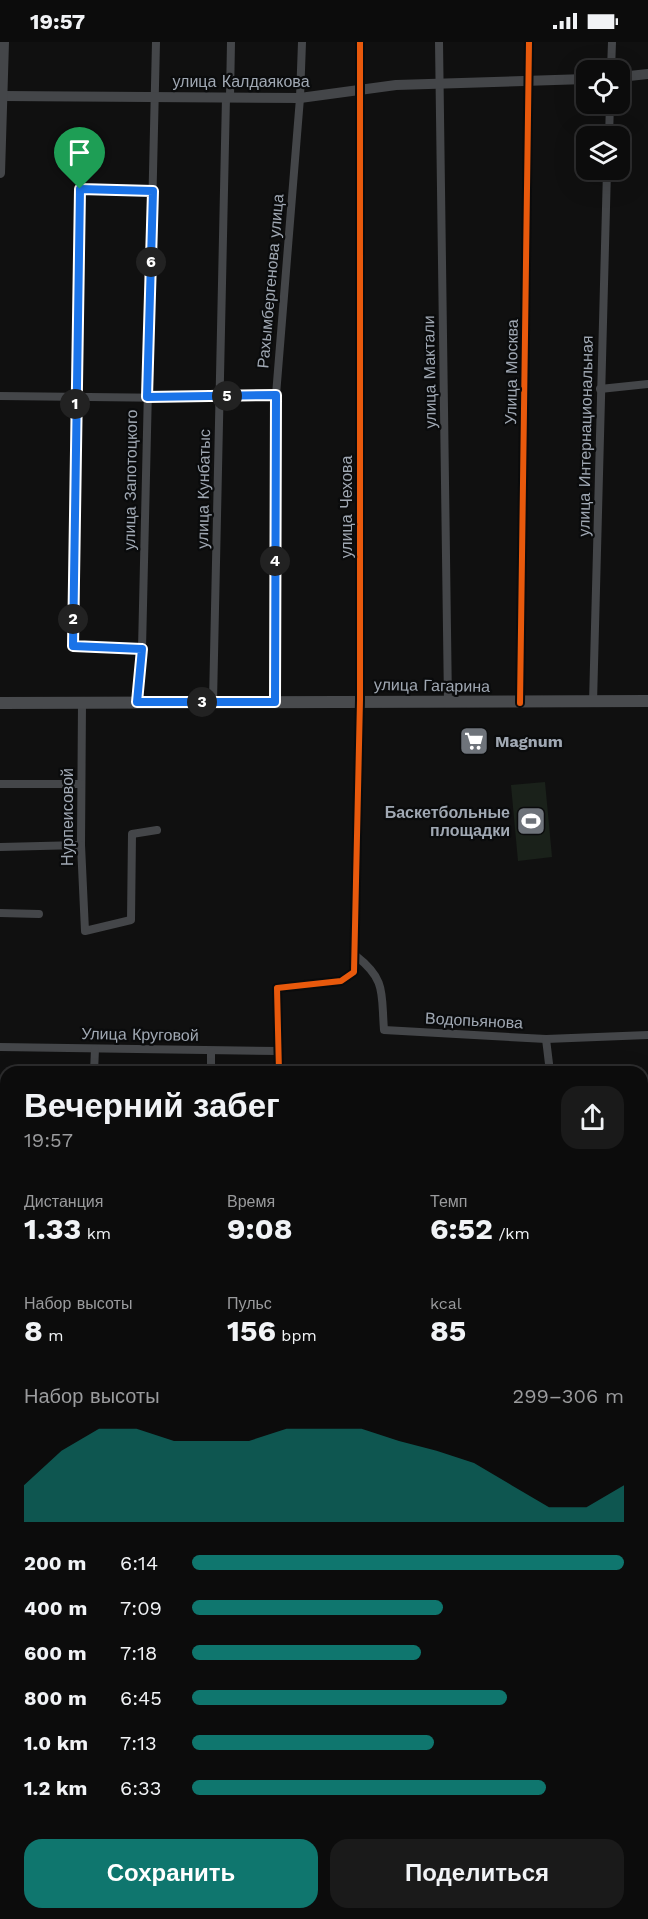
<!DOCTYPE html>
<html lang="ru">
<meta charset="utf-8">
<style>
:root{--surface:#0c0c0c;--page:#1a1a1a;--text:#f1f3f6;--muted:#9a9b9d;--line:#2c2c2d;--accent:#0f766e}
body{margin:0;font-family:"Work Sans",sans-serif;background:var(--page);color:var(--text);height:100vh;display:flex;flex-direction:column;font-size:22px;white-space:nowrap}
*{box-sizing:border-box;margin:0}
p{font-size:20px;color:var(--muted)}
.icon{flex:none;width:33px;height:33px;fill:none;stroke:currentColor;stroke-width:2;stroke-linecap:round;stroke-linejoin:round}
.map{position:relative;flex:1;overflow:hidden}
.side{position:absolute;left:0px;top:1024px;width:648px;height:854px;display:flex;flex-direction:column;background:var(--surface);border-radius:18px 18px 0 0;box-shadow:0 6px 24px #0002,0 0 0 2px var(--line)}
.side>*{flex:none}
.tools{position:absolute;left:576px;top:18px;display:grid;gap:12px}
.tools a{display:grid;place-items:center;width:54px;height:54px;border-radius:12px;background:var(--surface);box-shadow:0 6px 24px #0002,0 0 0 2px var(--line);font-size:30px}
.pin{position:absolute;display:grid;place-items:center;width:51px;height:51px;color:#fff;margin:-62px -26px;border-radius:50% 50% 50% 0;rotate:-45deg;box-shadow:0 0 6px #0007}
.pin .icon{rotate:45deg}
.km{position:absolute;width:30px;height:30px;margin:-15px;border-radius:50%;background:#222;color:#fff;font-size:16px;line-height:30px;text-align:center}
.round{display:grid;place-items:center;flex:none;width:63px;height:63px;border-radius:18px;background:var(--page)}
.overview{display:flex;align-items:center;justify-content:space-between;height:102px;padding:0 24px}
h1{font-size:33px;font-weight:700;line-height:45px}
.stats{display:grid;grid-template-columns:repeat(3,1fr);gap:9px;height:102px;padding:6px 24px}
.stats div{display:grid;align-content:center}
.stats b{font-size:30px;font-weight:700}
.stats small{font-size:16px;font-weight:400}
.stats p{font-size:16px}
.chart{height:168px;padding:12px 24px}
.chart p{display:flex;justify-content:space-between}
.chart svg{width:100%;height:108px;margin-top:6px;fill:var(--accent);opacity:.7}
.cta{display:flex;gap:12px;margin-top:auto;padding:12px 24px}
.cta a{flex:1;height:69px;border-radius:18px;background:var(--accent);color:#fff;font-size:24px;font-weight:700;line-height:69px;text-align:center}
.cta a+a{background:var(--page);color:var(--text)}
ul{padding:0 24px;list-style:none;font-size:20px}
li{display:grid;grid-template-columns:96px 72px 1fr;align-items:center;height:45px}
li i{height:15px;border-radius:8px;background:var(--accent)}
.status{display:flex;justify-content:space-between;align-items:center;height:42px;padding:0 30px;background:var(--surface);direction:ltr}
.status svg{height:16px;fill:currentColor}
.map>svg:first-child{display:block}
.built{fill:#1d1d1f}
.green{fill:#1a211a}
.lines{fill:none;stroke-linecap:round;stroke-linejoin:round}
.river{stroke:#252f33;stroke-width:14}
.minor{stroke:#444649;stroke-width:8}
.tertiary{stroke:#444649;stroke-width:10}
.secondary{stroke:#484a4d;stroke-width:12}
.rail-casing{stroke:#45464a;stroke-width:4.5}
.rail{stroke:#0a0b0c;stroke-width:2;stroke-dasharray:7;stroke-linecap:butt}
.cycleway-casing{stroke:#0a0b0c;stroke-width:10}
.cycleway{stroke:#e8590c;stroke-width:6}
.route-casing{stroke:#fff;stroke-width:12}
.route{stroke:#1a73e8;stroke-width:8}
.labels{text-anchor:middle;stroke-width:4.5;stroke-linejoin:round;paint-order:stroke}
.street-label{font-size:16px;fill:#a0a8b3;stroke:#0a0b0c}
.poi-label{font-size:16px;font-weight:bold;fill:#a0a8b3;stroke:#0a0b0c;text-anchor:start}
</style>
<div class="status"><b>19:57</b><svg viewBox="0 0 49 12"><path d="M0 12V9h3v3zM5 12V6h3v6zM10 12V3h3v9zM15 12V0h3v12zM26 1h20v11H26zM47 4h2v5h-2z"/></svg></div>
<div class="map">
<svg width="648" height="1877" viewBox="0 0 648 1877">
<rect width="100%" height="100%" fill="#101010"/>
<g class="built">
<polygon points="648,1393 648,1602 642,1602 642,1394"/>
<polygon points="0,1658 6,1659 6,1872 642,1872 642,1694 648,1694 648,1877 0,1877"/>
</g>
<polygon class="green" points="545,740 552,815 518,819 511,743"/>
<g class="lines">
<g class="river">
<polyline points="642,1218 648,1216"/>
<polyline points="0,1317 6,1317"/>
</g>
<g class="minor">
<polyline points="439,0 448,661"/>
<polyline points="611,28 612,0"/>
<polyline points="230,55 231,0"/>
<polyline points="609,94 610,62"/>
<polyline points="600,347 648,342"/>
<polyline points="0,354 177,356 276,353"/>
<polyline points="142,607 73,605 80,147 153,149"/>
<polyline points="137,660 142,607 156,0"/>
<polyline points="213,660 226,55"/>
<polyline points="275,660 276,353 300,56 302,0"/>
<polyline points="82,661 81,803 85,889 131,878 132,792 157,788"/>
<polyline points="520,661 529,0"/>
<polyline points="593,661 607,128"/>
<polyline points="0,742 81,742"/>
<polyline points="0,805 81,803"/>
<polyline points="0,871 39,872"/>
<path d="M 356,914 C 387,938 381,952 384,988 L 546,997 L 648,993"/>
<polyline points="546,997 550,1030"/>
<polyline points="0,1005 279,1009"/>
<polyline points="94,1030 95,1007"/>
<polyline points="211,1030 211,1009"/>
<polyline points="279,1030 277,946 341,939 354,930 360,658 360,0"/>
<polyline points="0,1098 6,1098"/>
<polyline points="0,1198 6,1198"/>
<polyline points="0,1372 6,1371"/>
<polyline points="0,1412 6,1411"/>
<polyline points="0,1501 6,1500"/>
</g>
<g class="tertiary">
<polyline points="620,35 648,32"/>
<polyline points="3,54 300,56 396,43 586,37"/>
<polyline points="0,131 4,0"/>
<polyline points="0,1259 6,1259"/>
<polyline points="642,1385 648,1384"/>
</g>
<polyline class="secondary" points="0,661 648,659"/>
<g class="rail-casing">
<g id="rail">
<polyline points="0,1605 6,1606"/>
<polyline points="642,1607 648,1607"/>
</g>
</g>
<use href="#rail" class="rail"/>
<g class="cycleway-casing">
<g id="cycleway">
<polyline points="520,661 529,0"/>
<polyline points="279,1030 277,946 341,939 354,930 360,658 360,0"/>
</g>
</g>
<use href="#cycleway" class="cycleway"/>
</g>
<g class="lines">
<g class="route-casing">
<polygon id="route" points="80,147 153,149 147,355 276,353 275,660 137,660 142,607 73,604"/>
</g>
<use href="#route" class="route"/>
</g>
<defs>
<g id="supermarket-square" transform="scale(1.5)"><rect x="-9" y="-9" width="18" height="18" rx="4" fill="#6e737a" stroke="#0a0b0c"/><path d="M-6-5.5h2.5l.6 2H6L4.5 2H-2.5L-4.4-4H-6ZM-1.5 3.2a1.3 1.3 0 1 0 .1 0ZM3 3.2a1.3 1.3 0 1 0 .1 0Z" fill="#fff"/></g>
<g id="stadium-square" transform="scale(1.5)"><rect x="-9" y="-9" width="18" height="18" rx="4" fill="#6e737a" stroke="#0a0b0c"/><path d="M0-5a6.5 5 0 1 0 0 10a6.5 5 0 1 0 0-10ZM-3.5-1.8h7v3.6h-7Z" fill="#fff"/></g>
</defs>
<g fill-rule="evenodd">
<use href="#supermarket-square" x="474" y="699"/>
<use href="#stadium-square" x="531" y="779"/>
</g>
<g class="labels">
<g class="street-label">
<text x="241" y="45">улица Калдаякова</text>
<text transform="translate(270 239) rotate(-85)" y="6">Рахымбергенова улица</text>
<text transform="translate(429 330) rotate(-91)" y="6">улица Мактали</text>
<text transform="translate(511 330) rotate(-89)" y="6">Улица Москва</text>
<text transform="translate(585 394) rotate(-89)" y="6">улица Интернациональная</text>
<text transform="translate(130 438) rotate(-89)" y="6">улица Запотоцкого</text>
<text transform="translate(203 447) rotate(-89)" y="6">улица Кунбатыс</text>
<text transform="translate(346 465) rotate(-90)" y="6">улица Чехова</text>
<text transform="translate(432 643) rotate(1)" y="6">улица Гагарина</text>
<text transform="translate(67 775) rotate(-90)" y="6">Нурпеисовой</text>
<text transform="translate(474 978) rotate(3)" y="6">Водопьянова</text>
<text transform="translate(140 992) rotate(1)" y="6">Улица Круговой</text>
</g>
<g class="poi-label">
<text x="495" y="705">Magnum</text>
<text x="510" y="776" text-anchor="end">Баскетбольные<tspan x="510" dy="18">площадки</tspan></text>
</g>
</g>
</svg>
<div class="tools">
<a><svg class="icon" aria-label="locate" viewBox="0 0 24 24"><circle cx="12" cy="12" r="6"/><path d="M12 2v4M12 18v4M2 12h4M18 12h4"/></svg></a>
<a><svg class="icon" aria-label="layers" viewBox="0 0 24 24"><path d="M12 4l9 5-9 5-9-5zM3 14l9 5 9-5"/></svg></a>
</div>
<div class="pin" style="left:80px;top:147px;background:#1e9e55"><svg class="icon" aria-label="arrive" viewBox="0 0 24 24"><path d="M6 21V4h12l-3 4 3 4H6"/></svg></div>
<b class="km" style="left:75px;top:362px">1</b>
<b class="km" style="left:73px;top:577px">2</b>
<b class="km" style="left:202px;top:660px">3</b>
<b class="km" style="left:275px;top:519px">4</b>
<b class="km" style="left:227px;top:354px">5</b>
<b class="km" style="left:151px;top:220px">6</b>
<section class="side">
<div class="overview"><div><h1>Вечерний забег</h1><p>19:57</p></div><a class="round"><svg class="icon" aria-label="share" viewBox="0 0 24 24"><path d="M12 15V3M7 8l5-5 5 5M5 13v7h14v-7"/></svg></a></div>
<div class="stats">
<div><p>Дистанция</p><b>1.33<small> km</small></b></div>
<div><p>Время</p><b>9:08</b></div>
<div><p>Темп</p><b>6:52<small> /km</small></b></div>
</div>
<div class="stats">
<div><p>Набор высоты</p><b>8<small> m</small></b></div>
<div><p>Пульс</p><b>156<small> bpm</small></b></div>
<div><p>kcal</p><b>85</b></div>
</div>
<div class="chart"><p><span>Набор высоты</span>299–306 m</p>
<svg viewBox="0 0 160 44" preserveAspectRatio="none"><path d="M0 44V29L10 15L20 6L30 6L40 11L50 11L60 11L70 6L80 6L90 6L100 11L110 15L120 20L130 29L140 38L150 38L160 29V44z"/></svg>
</div>
<ul>
<li><b>200 m</b>6:14<i style="width:100%"></i></li>
<li><b>400 m</b>7:09<i style="width:58%"></i></li>
<li><b>600 m</b>7:18<i style="width:53%"></i></li>
<li><b>800 m</b>6:45<i style="width:73%"></i></li>
<li><b>1.0 km</b>7:13<i style="width:56%"></i></li>
<li><b>1.2 km</b>6:33<i style="width:82%"></i></li>
</ul>
<div class="cta"><a>Сохранить</a><a>Поделиться</a></div>
</section>
</div>
